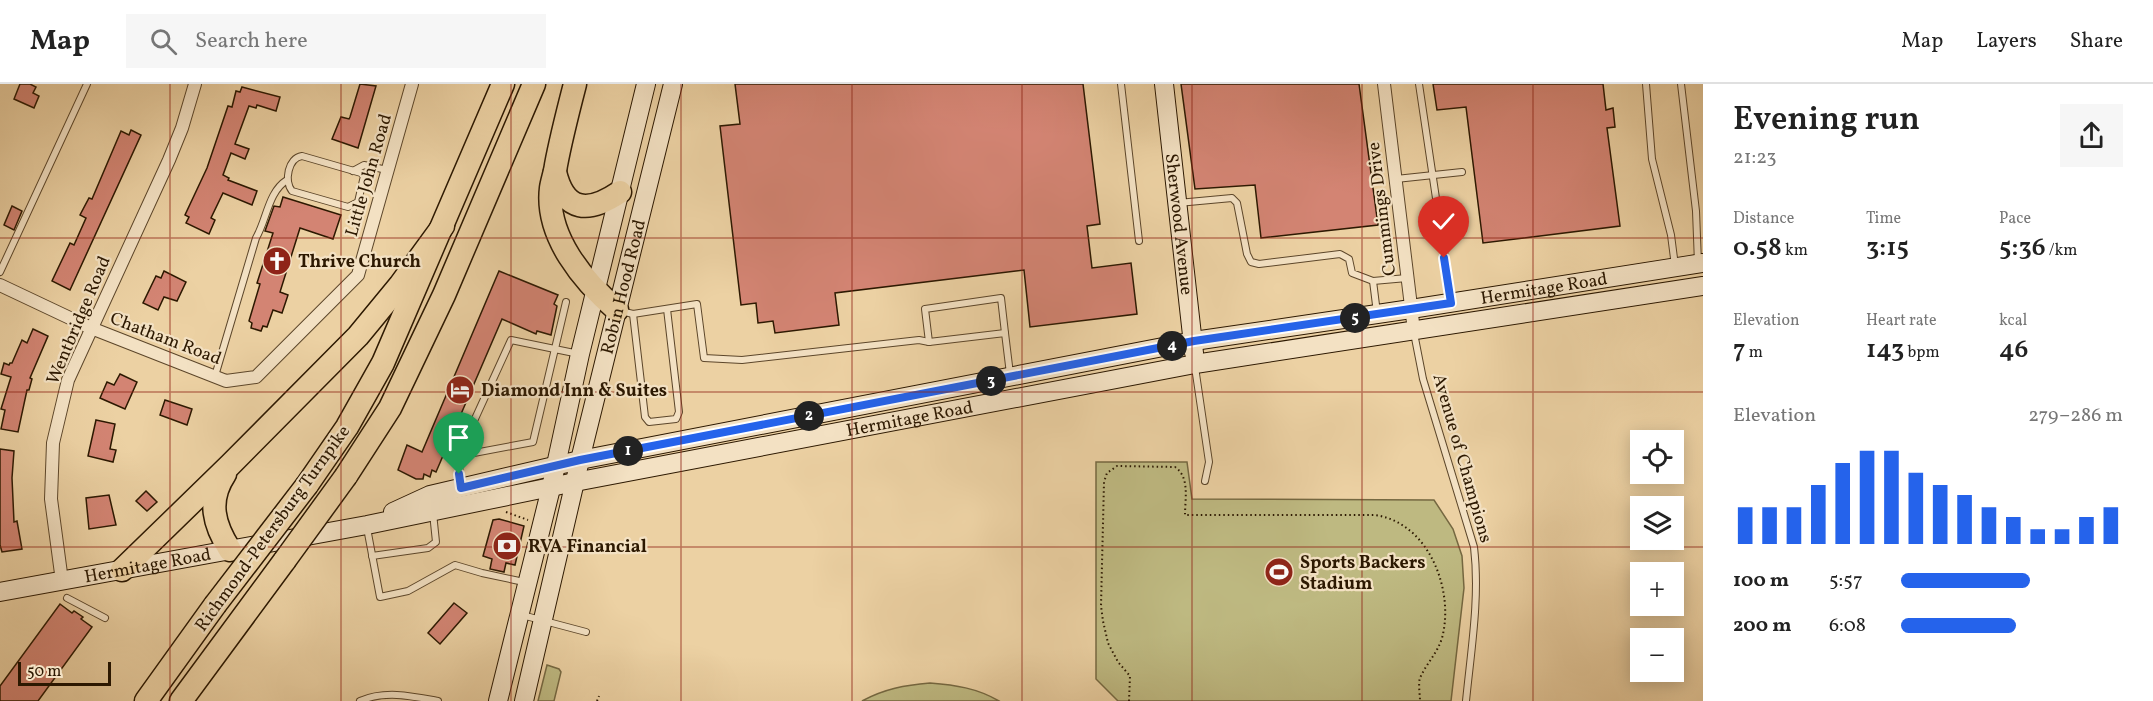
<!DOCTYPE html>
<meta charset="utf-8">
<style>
:root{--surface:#fff;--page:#f6f6f6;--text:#222;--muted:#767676;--line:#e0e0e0;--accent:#2563eb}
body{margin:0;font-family:Vollkorn,serif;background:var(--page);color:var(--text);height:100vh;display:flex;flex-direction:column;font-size:22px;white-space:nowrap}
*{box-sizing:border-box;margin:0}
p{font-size:20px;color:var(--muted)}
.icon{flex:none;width:33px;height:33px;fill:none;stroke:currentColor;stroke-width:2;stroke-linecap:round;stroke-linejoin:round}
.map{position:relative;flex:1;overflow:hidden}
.side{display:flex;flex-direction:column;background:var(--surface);width:450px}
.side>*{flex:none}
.tools{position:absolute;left:1630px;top:346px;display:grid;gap:12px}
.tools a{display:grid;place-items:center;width:54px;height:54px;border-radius:0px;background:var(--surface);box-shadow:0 3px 15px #0003;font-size:30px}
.scale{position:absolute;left:18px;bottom:15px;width:93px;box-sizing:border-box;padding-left:6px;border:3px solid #2c1801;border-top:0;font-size:16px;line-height:21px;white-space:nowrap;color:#2c1801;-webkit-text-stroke:4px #f3e1c3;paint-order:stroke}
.pin{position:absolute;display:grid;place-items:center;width:51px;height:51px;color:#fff;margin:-62px -26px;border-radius:50% 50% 50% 0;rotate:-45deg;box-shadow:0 0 6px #0007}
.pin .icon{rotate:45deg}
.km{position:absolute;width:30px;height:30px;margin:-15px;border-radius:50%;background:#222;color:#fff;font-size:16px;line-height:30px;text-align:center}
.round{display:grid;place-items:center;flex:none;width:63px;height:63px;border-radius:0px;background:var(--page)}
.head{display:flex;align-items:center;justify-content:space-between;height:102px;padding:0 30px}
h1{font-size:33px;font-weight:600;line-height:45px}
.metrics{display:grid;grid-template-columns:repeat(3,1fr);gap:9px;height:102px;padding:6px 30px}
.metrics div{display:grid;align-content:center}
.metrics b{font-size:26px;font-weight:600}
.metrics small{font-size:16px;font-weight:400}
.metrics p{font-size:16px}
.chart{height:168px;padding:12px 30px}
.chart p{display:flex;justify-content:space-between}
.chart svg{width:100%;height:108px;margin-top:6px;stroke:var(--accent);stroke-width:6}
ul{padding:0 30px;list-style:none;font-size:20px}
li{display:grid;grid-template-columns:96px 72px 1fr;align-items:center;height:45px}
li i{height:15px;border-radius:8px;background:var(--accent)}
header{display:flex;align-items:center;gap:36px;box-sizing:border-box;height:84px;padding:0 30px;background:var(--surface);border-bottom:2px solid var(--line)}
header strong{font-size:28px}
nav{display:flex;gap:33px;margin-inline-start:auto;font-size:21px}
.search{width:420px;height:54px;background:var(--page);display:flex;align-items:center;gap:15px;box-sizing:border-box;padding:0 21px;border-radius:0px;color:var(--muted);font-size:22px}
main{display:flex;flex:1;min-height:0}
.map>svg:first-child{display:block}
.green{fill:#beb981;stroke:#756841;stroke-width:1.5}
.building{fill:#d38473;stroke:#2c1801;stroke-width:1.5}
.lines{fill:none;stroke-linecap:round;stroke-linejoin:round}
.lane-casing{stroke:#5c462a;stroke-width:8}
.street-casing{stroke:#5c462a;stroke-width:14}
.secondary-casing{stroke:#2c1801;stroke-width:20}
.highway-casing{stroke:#2c1801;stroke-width:25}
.path{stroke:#2c1801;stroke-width:2;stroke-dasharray:1.5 3;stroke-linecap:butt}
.lane{stroke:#f3e1c3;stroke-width:6}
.street{stroke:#f3e1c3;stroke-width:12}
.secondary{stroke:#f3e1c3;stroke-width:18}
.highway{stroke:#ecd1a3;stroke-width:22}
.highway-bridge-casing{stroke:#2c1801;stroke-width:25;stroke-linecap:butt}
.highway-bridge{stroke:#ecd1a3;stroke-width:22}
.route-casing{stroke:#fff;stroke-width:12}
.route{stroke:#2563eb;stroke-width:8}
.grid{fill:none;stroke:#8f2418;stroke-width:1.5;stroke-opacity:0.55}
.labels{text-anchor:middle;stroke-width:4.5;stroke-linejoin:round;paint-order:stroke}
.street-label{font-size:18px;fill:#2c1801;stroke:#f3e1c3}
.poi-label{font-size:18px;font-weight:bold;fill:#2c1801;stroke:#f3e1c3;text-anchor:start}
</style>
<header>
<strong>Map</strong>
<div class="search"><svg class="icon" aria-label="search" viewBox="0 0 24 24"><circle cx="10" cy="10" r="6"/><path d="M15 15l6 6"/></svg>Search here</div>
<nav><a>Map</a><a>Layers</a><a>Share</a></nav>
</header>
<main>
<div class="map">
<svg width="1703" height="617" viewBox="0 0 1703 617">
<rect width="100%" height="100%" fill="#ecd1a3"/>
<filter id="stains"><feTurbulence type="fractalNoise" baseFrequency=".00333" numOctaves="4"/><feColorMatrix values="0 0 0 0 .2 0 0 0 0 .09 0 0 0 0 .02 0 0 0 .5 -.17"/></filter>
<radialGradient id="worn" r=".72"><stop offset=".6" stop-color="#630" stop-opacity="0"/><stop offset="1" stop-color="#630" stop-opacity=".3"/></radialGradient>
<g class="green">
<polygon points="1096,378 1187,378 1192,415 1434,416 1453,445 1462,472 1464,504 1451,617 1118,617 1096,595"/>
<polygon points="547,581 559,585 561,588 554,617 538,617"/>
<path d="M 930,599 C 955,601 977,604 999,617 L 862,617 C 884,605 905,601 930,599 Z"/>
</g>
<g class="building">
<polygon points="20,0 30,0 36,3 33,9 39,12 34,24 14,15"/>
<polygon points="360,0 376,2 358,64 332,55 341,33 349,35 350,33"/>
<polygon points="735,0 1083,0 1100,140 1087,142 1092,184 1131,179 1137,230 1030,243 1024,186 835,209 839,241 775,249 773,237 758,239 756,219 741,221 720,42 740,40"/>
<polygon points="1181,0 1359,0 1378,141 1261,154 1255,101 1195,105"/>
<polygon points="1433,0 1603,0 1606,26 1613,24 1615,43 1607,44 1620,142 1483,159 1466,23 1437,26"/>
<polygon points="242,3 280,13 276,27 257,21 256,24 249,22 235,60 249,65 245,75 231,69 223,91 229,94 228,96 257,107 252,121 223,109 211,134 215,136 209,150 186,139 189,133 185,131 207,84 228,22 232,23 236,7 240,8"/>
<polygon points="131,46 141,51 70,206 52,197 70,159 74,161 86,134 80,131 89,114 92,115 121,47 129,51"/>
<polygon points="283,113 341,131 333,155 300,144 280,208 288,211 282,229 273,226 267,243 263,242 261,247 251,244 252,239 249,237 260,200 257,199 273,149 265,147 274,122 280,123"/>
<polygon points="12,122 22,127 14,146 4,141"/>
<polygon points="164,187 186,198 177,217 164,213 158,226 143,219 156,192 161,194"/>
<polygon points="499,187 558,211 554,220 557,222 551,251 537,247 536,250 502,235 436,388 432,386 430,393 424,390 423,395 416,395 398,386 407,361 422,368"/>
<polygon points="33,245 48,252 30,294 32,295 29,306 27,306 18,348 1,345 5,326 1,325 11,293 1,290 4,279 9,281 10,279 12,279 22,256 27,259"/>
<polygon points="120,290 137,298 125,325 100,314 107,298 114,301"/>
<polygon points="165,316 192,325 187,341 160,331"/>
<polygon points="96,336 115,340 110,365 116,366 113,378 88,372"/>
<polygon points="0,365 14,367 12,394 14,438 17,437 22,465 2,468 0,461"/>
<polygon points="146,407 157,418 147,427 136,417"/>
<polygon points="109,411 116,441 89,445 86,414"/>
<polygon points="499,435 524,442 515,481 506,479 504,488 490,485 492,475 483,472 493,436"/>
<polygon points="454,519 467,529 440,560 428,549"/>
<polygon points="60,520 72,529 74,527 83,533 81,535 92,543 38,617 0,617 0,602"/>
</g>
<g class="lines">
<g class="lane-casing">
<g id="lane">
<polyline points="1121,0 1139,157"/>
<polyline points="1419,0 1451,215"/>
<polyline points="1646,0 1652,75 1671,151 1675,182"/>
<polyline points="1681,0 1696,127 1698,179"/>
<path d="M 302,72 L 361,89 L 364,92 L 358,118 L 348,123 L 292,107 C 284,97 288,74 302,72 Z"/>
<polyline points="353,87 364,81 387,86"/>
<polyline points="1396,95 1462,88"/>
<polyline points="1178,119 1232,114 1237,119 1247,170 1251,178 1259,180 1340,170 1349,175 1352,189 1373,197 1407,194"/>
<polyline points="0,188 87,0"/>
<polyline points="1373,197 1377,229"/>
<polyline points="566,218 533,358 458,372 511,256 579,270"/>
<polyline points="621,227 633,230 697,220 704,274 742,276 919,256 929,258 1005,249 1010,290"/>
<polyline points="633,230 645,333 649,338 676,335 679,328 667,225"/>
<path d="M 1414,249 L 1423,295 L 1474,463 C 1480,514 1471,566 1466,617"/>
<polyline points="929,258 925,225 1001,214 1005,249"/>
<polyline points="1195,283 1209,378 1205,397"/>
<path d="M 215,292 L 256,154 C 267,135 268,108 287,96"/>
<polyline points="458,372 461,401"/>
<polyline points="367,444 380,513 408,507 455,481 482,489 524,498"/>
<polyline points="372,472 428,464 436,458 433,429"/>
<polyline points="67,514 105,534"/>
<polyline points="522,531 586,548"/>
<path d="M 360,617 C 385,606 412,612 438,617"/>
</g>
</g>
<g class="street-casing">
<g id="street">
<polyline points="1384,0 1414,247"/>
<polyline points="0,201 91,244 226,297 256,293 358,191 412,0"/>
<polyline points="62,497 51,415 53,359 68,296 169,76 182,44 195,0"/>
</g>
</g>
<g class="secondary-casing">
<g id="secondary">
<path id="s1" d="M 1164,0 L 1194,269"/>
<path id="s2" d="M 393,428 L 430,411 L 580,376 L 1194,257 L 1411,225 L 1703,179"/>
<path id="s3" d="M 0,508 L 367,441 L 575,398 L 1195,280 L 1703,202"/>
<polyline points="498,617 551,404 580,270 646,0"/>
<path id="s4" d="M 524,617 L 580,376 L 673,0"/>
</g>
</g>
<g class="highway-casing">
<g id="highway">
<path d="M 575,0 C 568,27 561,54 556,81 C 555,89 552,97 551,104 C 545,152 584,198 617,226"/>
<path d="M 555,88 C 565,129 589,129 620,108"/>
<path d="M 225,390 C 207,417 214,441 230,466"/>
<polyline points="346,392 390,324 444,211 534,0"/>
<polyline points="307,401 347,343 383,279 503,0"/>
<polyline points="122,486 230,381 358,252 400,201 443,142"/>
<polyline points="146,617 215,521"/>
<polyline points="181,617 285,476"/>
</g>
</g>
<g class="path">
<polyline points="506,428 528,436"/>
<polyline points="597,617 599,612"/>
<path d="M 1129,617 L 1130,592 L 1118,578 L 1108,559 L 1103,537 L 1101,522 L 1104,398 L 1107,389 L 1117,382 L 1175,383 C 1190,393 1185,415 1185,431 L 1374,431 C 1428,437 1455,506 1442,554 C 1437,570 1426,580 1420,594 C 1418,600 1420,610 1420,617"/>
</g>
<use href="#lane" class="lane"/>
<use href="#street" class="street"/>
<use href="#secondary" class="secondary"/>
<use href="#highway" class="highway"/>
<g class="highway-bridge-casing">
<g id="highway-bridge">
<polyline points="285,476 346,392"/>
<polyline points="215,521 307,401"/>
</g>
</g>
<use href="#highway-bridge" class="highway-bridge"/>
</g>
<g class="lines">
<g class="route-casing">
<polyline id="route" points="459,390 461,404 580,376 1194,257 1451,219 1444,174"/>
</g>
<use href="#route" class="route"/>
</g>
<path class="grid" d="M 170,0 L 170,617M 341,0 L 341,617M 511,0 L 511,617M 681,0 L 681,617M 852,0 L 852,617M 1022,0 L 1022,617M 1192,0 L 1192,617M 1362,0 L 1362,617M 1533,0 L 1533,617M 0,154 L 1703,154M 0,308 L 1703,308M 0,463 L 1703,463"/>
<defs>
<g id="church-disc" transform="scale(1.5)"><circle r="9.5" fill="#8f2418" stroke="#f3e1c3"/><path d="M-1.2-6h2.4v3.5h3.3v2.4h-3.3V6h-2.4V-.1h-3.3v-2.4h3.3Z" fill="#fff"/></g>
<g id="hotel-disc" transform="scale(1.5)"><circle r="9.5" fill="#8f2418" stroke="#f3e1c3"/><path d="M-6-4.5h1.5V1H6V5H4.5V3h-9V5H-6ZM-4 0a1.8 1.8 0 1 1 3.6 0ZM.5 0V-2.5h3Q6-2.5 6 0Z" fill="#fff"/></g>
<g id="bank-disc" transform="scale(1.5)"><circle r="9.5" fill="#8f2418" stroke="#f3e1c3"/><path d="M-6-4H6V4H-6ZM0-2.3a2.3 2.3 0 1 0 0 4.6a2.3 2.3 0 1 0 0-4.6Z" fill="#fff"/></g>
<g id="stadium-disc" transform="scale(1.5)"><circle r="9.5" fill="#8f2418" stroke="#f3e1c3"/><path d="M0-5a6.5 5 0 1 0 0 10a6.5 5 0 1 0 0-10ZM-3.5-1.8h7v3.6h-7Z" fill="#fff"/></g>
</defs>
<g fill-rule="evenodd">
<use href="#church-disc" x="277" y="177"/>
<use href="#hotel-disc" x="460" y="306"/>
<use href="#bank-disc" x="507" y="462"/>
<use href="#stadium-disc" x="1279" y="488"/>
</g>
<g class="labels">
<g class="street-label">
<text transform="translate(368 91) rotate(-74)" y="6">Little John Road</text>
<text transform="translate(1381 125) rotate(-97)" y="6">Cummings Drive</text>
<text dy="6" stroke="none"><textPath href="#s1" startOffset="141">Sherwood Avenue</textPath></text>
<text dy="6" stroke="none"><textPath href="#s4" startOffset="426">Robin Hood Road</textPath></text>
<text dy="6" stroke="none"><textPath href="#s2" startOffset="1174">Hermitage Road</textPath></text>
<text transform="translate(78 236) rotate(-67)" y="6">Wentbridge Road</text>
<text transform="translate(166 254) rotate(21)" y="6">Chatham Road</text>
<text dy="6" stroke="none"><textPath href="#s3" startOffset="926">Hermitage Road</textPath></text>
<text transform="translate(1463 374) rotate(74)" y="6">Avenue of Champions</text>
<text transform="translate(272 444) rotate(-54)" y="6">Richmond-Petersburg Turnpike</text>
<text dy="6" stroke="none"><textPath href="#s3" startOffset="150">Hermitage Road</textPath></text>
</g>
<g class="poi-label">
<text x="298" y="183">Thrive Church</text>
<text x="481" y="312">Diamond Inn &amp; Suites</text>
<text x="528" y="468">RVA Financial</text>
<text x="1300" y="484">Sports Backers<tspan x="1300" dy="21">Stadium</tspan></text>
</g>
</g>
<rect width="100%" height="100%" filter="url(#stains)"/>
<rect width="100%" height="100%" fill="url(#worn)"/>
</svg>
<div class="tools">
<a><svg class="icon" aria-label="locate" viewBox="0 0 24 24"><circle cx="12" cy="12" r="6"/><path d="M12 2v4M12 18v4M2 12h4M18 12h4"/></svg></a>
<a><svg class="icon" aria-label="layers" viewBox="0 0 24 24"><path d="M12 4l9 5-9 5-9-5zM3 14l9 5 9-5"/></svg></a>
<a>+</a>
<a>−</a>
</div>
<div class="scale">50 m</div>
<div class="pin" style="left:459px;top:390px;background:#1e9e55"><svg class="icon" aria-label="arrive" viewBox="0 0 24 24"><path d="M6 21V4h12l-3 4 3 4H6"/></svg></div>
<div class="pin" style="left:1444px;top:174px;background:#d93025"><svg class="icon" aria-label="check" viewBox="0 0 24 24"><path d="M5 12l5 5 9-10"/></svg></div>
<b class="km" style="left:628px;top:367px">1</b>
<b class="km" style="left:809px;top:332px">2</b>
<b class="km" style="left:991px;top:297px">3</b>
<b class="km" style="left:1172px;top:262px">4</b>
<b class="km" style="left:1355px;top:234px">5</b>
</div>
<section class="side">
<div class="head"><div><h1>Evening run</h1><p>21:23</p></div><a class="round"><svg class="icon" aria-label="share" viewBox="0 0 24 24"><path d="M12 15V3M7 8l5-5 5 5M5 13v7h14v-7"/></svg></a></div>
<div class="metrics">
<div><p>Distance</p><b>0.58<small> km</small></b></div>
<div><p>Time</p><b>3:15</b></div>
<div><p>Pace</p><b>5:36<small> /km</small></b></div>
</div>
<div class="metrics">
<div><p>Elevation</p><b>7<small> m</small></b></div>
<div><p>Heart rate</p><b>143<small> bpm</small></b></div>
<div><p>kcal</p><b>46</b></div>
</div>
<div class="chart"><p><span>Elevation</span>279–286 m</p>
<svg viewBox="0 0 160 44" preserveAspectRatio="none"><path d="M5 44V29M15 44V29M25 44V29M35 44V20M45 44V11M55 44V6M65 44V6M75 44V15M85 44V20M95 44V24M105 44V29M115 44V33M125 44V38M135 44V38M145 44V33M155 44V29"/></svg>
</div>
<ul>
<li><b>100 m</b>5:57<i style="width:58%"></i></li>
<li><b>200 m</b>6:08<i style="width:52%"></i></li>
</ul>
</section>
</main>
